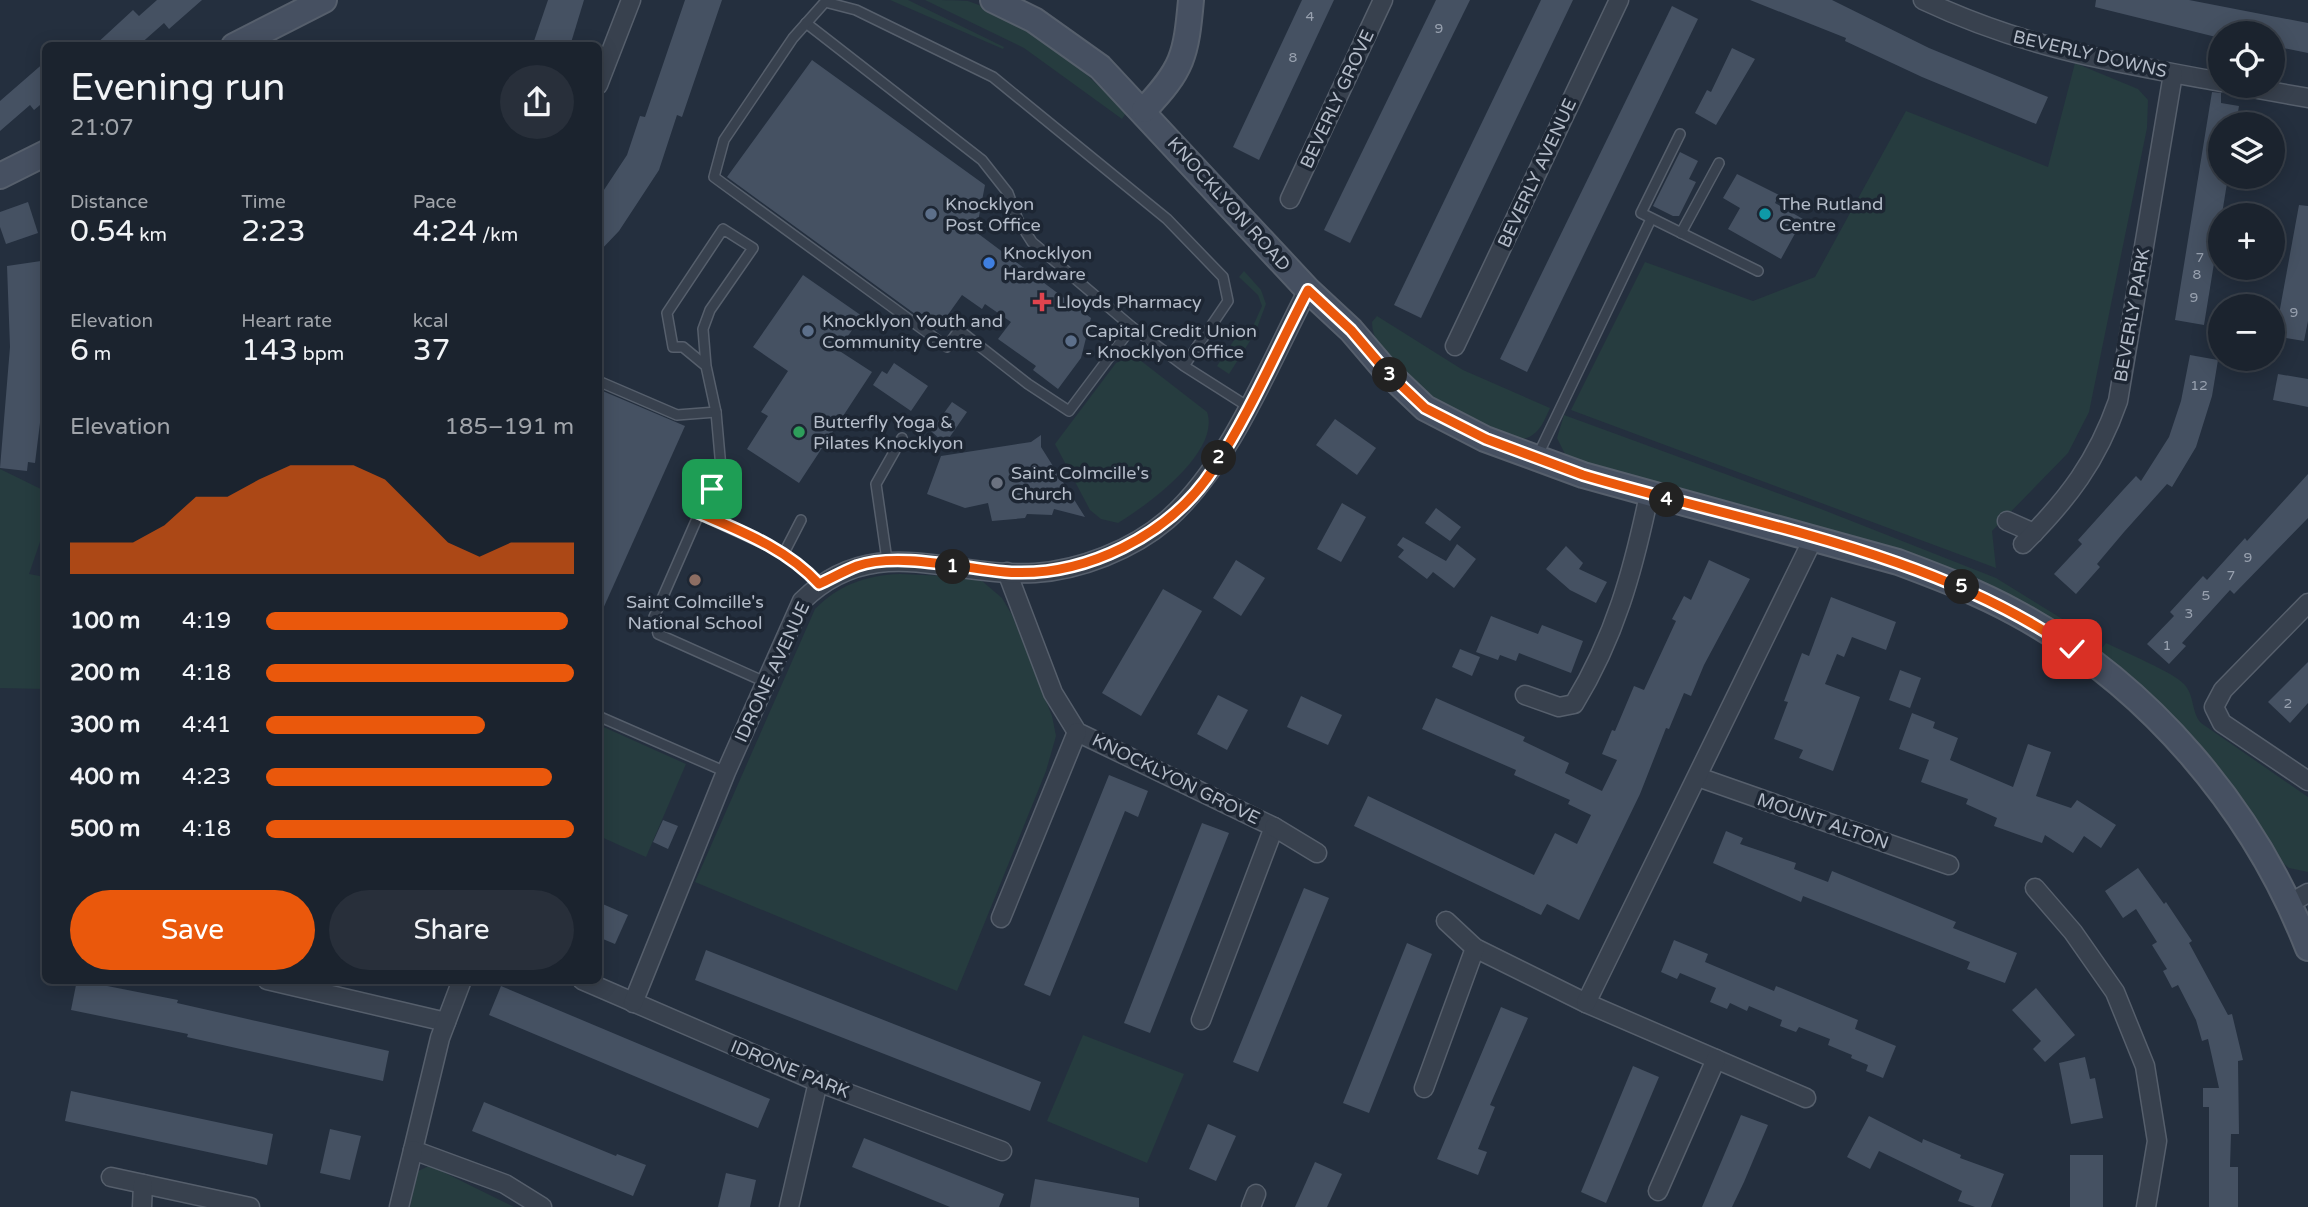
<!DOCTYPE html>
<meta charset="utf-8">
<style>
:root{--surface:#1b232e;--page:#282f3a;--text:#f1f3f6;--muted:#a0a4aa;--line:#39404a;--accent:#ea580c}
body{margin:0;font-family:"Varela Round",sans-serif;background:var(--page);color:var(--text);height:100vh;display:flex;flex-direction:column;font-size:26px;white-space:nowrap}
*{box-sizing:border-box;margin:0}
p{font-size:23px;color:var(--muted)}
.icon{flex:none;width:38px;height:38px;fill:none;stroke:currentColor;stroke-width:2;stroke-linecap:round;stroke-linejoin:round}
.map{position:relative;flex:1;overflow:hidden}
.sheet{position:absolute;left:42px;top:42px;width:560px;height:942px;display:flex;flex-direction:column;background:var(--surface);border-radius:10px;box-shadow:0 4px 18px #0003,0 0 0 2px var(--line)}
.sheet>*{flex:none}
.buttons{position:absolute;left:2208px;top:21px;display:grid;gap:14px}
.buttons a{display:grid;place-items:center;width:77px;height:77px;border-radius:50%;background:var(--surface);box-shadow:0 4px 18px #0003,0 0 0 2px var(--line);font-size:35px}
.pin{position:absolute;display:grid;place-items:center;width:60px;height:60px;color:#fff;margin:-30px;border-radius:14px;box-shadow:0 4px 10px #0006}
.km{position:absolute;width:35px;height:35px;margin:-18px;border-radius:50%;background:#222;color:#fff;font-size:19px;line-height:35px;text-align:center}
.round{display:grid;place-items:center;flex:none;width:74px;height:74px;border-radius:37px;background:var(--page)}
.head{display:flex;align-items:center;justify-content:space-between;height:119px;padding:0 28px}
h1{font-size:38px;font-weight:600;line-height:52px}
.stats{display:grid;grid-template-columns:repeat(3,1fr);gap:10px;height:119px;padding:7px 28px}
.stats div{display:grid;align-content:center}
.stats b{font-size:30px;font-weight:600}
.stats small{font-size:19px;font-weight:400}
.stats p{font-size:19px}
.chart{height:196px;padding:14px 28px}
.chart p{display:flex;justify-content:space-between}
.chart svg{width:100%;height:126px;margin-top:7px;fill:var(--accent);opacity:.7}
.button{display:flex;gap:14px;margin-top:auto;padding:14px 28px}
.button a{flex:1;height:80px;border-radius:42px;background:var(--accent);color:#fff;font-size:28px;font-weight:600;line-height:80px;text-align:center}
.button a+a{background:var(--page);color:var(--text)}
ul{padding:0 28px;list-style:none;font-size:23px}
li{display:grid;grid-template-columns:112px 84px 1fr;align-items:center;height:52px}
li i{height:18px;border-radius:9px;background:var(--accent)}
.map>svg:first-child{display:block}
.green{fill:#263c3f}
.building{fill:#455162}
.lines{fill:none;stroke-linecap:round;stroke-linejoin:round}
.lane-casing{stroke:#565f6c;stroke-width:12}
.street-casing{stroke:#565f6c;stroke-width:21}
.secondary-casing{stroke:#565f6c;stroke-width:28}
.lane{stroke:#38414e;stroke-width:9}
.street{stroke:#38414e;stroke-width:18}
.secondary{stroke:#465061;stroke-width:24}
.route-casing{stroke:#fff;stroke-width:14}
.route{stroke:#ea580c;stroke-width:9}
.service-dot{fill:#5c6f8a;stroke:#1d2633;stroke-width:2.5}
.culture-dot{fill:#0f9aa8;stroke:#1d2633;stroke-width:2.5}
.shop-dot{fill:#3f7fe0;stroke:#1d2633;stroke-width:2.5}
.health-dot{fill:#e0444e;stroke:#1d2633;stroke-width:2.5}
.leisure-dot{fill:#2e9e5b;stroke:#1d2633;stroke-width:2.5}
.worship-dot{fill:#6b7280;stroke:#1d2633;stroke-width:2.5}
.education-dot{fill:#8d6e63;stroke:#1d2633;stroke-width:2.5}
.labels{text-anchor:middle;stroke-width:7;stroke-linejoin:round;paint-order:stroke}
.number-label{font-size:14px;fill:#98a1af}
.street-label{font-size:18px;fill:#b4bcc9;stroke:#1d2633}
.poi-label{font-size:18px;fill:#b4bcc9;stroke:#1d2633;text-anchor:start}
</style>
<div class="map">
<svg width="2308" height="1207" viewBox="0 0 2308 1207">
<rect width="100%" height="100%" fill="#242f3e"/>
<g class="green">
<polygon points="890,0 908,0 1004,47 1003,49"/>
<path d="M 925,0 C 938,0 956,0 968,1 C 1029,22 1083,68 1126,113 L 1122,119 L 1024,48 Z"/>
<polygon points="2075,63 2138,89 2148,100 2147,128 2089,412 2068,453 1992,531 1996,568 1571,410 1645,262 1753,301 1815,277 1906,111 2048,167"/>
<polygon points="1244,271 1261,290 1266,304 1255,333 1229,374 1217,366 1242,328 1250,333 1262,306 1258,295 1239,277"/>
<path d="M 1377,316 L 1463,370 L 1550,408 C 1543,424 1538,437 1519,440 C 1464,419 1435,407 1395,363 C 1383,350 1372,339 1372,322 Z"/>
<path d="M 1129,357 L 1136,357 L 1207,412 C 1221,452 1147,505 1118,523 L 1101,519 L 1090,510 L 1055,444 L 1116,363 Z"/>
<polygon points="1564,415 1821,509 1996,578 2088,635 2083,641 2022,602 1940,565 1567,458 1557,438"/>
<polygon points="0,469 45,491 45,527 29,574 45,577 45,689 0,688"/>
<path d="M 900,574 L 967,577 L 982,581 L 1002,598 L 1012,615 L 1052,716 L 1056,736 L 1046,771 L 957,991 L 695,882 L 815,609 C 838,585 867,575 900,574 Z"/>
<path d="M 2106,643 C 2124,652 2173,672 2184,684 C 2195,696 2191,712 2201,723 L 2308,797 L 2308,872 L 2289,868 L 2278,859 L 2214,761 L 2159,703 L 2099,652 Z"/>
<polygon points="599,725 686,764 646,857 599,836"/>
<polygon points="1083,1035 1184,1074 1147,1163 1047,1121"/>
<polygon points="429,1166 437,1169 514,1207 410,1207 418,1171"/>
</g>
<g class="building">
<polygon points="157,0 202,0 169,29 164,23 138,46 94,46 133,10 139,16"/>
<polygon points="548,0 584,0 570,46 548,46 534,41"/>
<polygon points="685,0 722,0 682,117 677,115 659,170 619,231 598,253 598,199 627,155 640,116 645,117"/>
<polygon points="1302,0 1334,0 1259,160 1233,147"/>
<polygon points="1436,0 1470,0 1350,243 1324,230"/>
<polygon points="1541,0 1573,0 1421,318 1394,305"/>
<polygon points="1750,0 1832,0 1929,48 2048,97 2036,124 1922,77 1845,41 1846,38"/>
<polygon points="2096,0 2189,0 2308,23 2308,53 2273,46 2273,33 2217,33 2216,37 2095,7"/>
<polygon points="1672,6 1698,19 1527,372 1500,359"/>
<polygon points="1732,48 1755,59 1716,125 1695,113 1707,90 1711,92"/>
<polygon points="812,60 985,185 976,232 1091,318 1081,358 1058,389 1033,370 1036,366 998,339 1011,322 985,304 982,309 962,295 937,330 727,177"/>
<polygon points="46,61 46,100 34,110 30,105 0,131 0,101"/>
<polygon points="2212,92 2221,93 2221,103 2239,106 2236,124 2221,122 2221,177 2228,177 2204,325 2175,320"/>
<polygon points="1680,152 1698,161 1689,179 1696,182 1679,216 1673,216 1653,206"/>
<polygon points="1737,174 1779,195 1775,203 1803,219 1781,259 1728,229 1740,208 1723,198"/>
<polygon points="28,202 38,233 6,244 0,227 0,212"/>
<polygon points="2299,205 2308,206 2308,321 2304,341 2275,336"/>
<polygon points="41,261 45,313 44,391 35,463 28,462 27,471 0,468 10,347 7,266"/>
<polygon points="803,275 862,316 838,350 872,372 799,483 747,449 768,416 761,412 788,371 753,347"/>
<polygon points="2190,355 2218,360 2212,396 2196,447 2172,487 2167,484 2124,532 2097,564 2100,567 2076,594 2054,574 2082,544 2078,540 2123,490 2136,476 2141,481 2169,437 2181,401"/>
<polygon points="894,363 928,386 911,411 873,385 882,371 887,374"/>
<polygon points="2278,374 2308,379 2308,407 2273,400"/>
<polygon points="598,389 685,426 598,620"/>
<polygon points="952,402 967,412 945,444 931,431"/>
<polygon points="1335,419 1376,448 1357,475 1316,445"/>
<polygon points="1041,435 1041,447 1085,517 1054,509 1052,515 1027,514 1025,518 992,521 988,503 965,508 927,494 941,456 1031,442"/>
<polygon points="2308,474 2308,518 2234,594 2230,590 2182,643 2186,646 2169,664 2147,644 2174,616 2170,612 2203,576 2207,580 2245,538 2247,541"/>
<polygon points="1342,503 1366,517 1341,562 1317,549"/>
<polygon points="1436,508 1461,527 1450,541 1425,523"/>
<polygon points="1403,537 1446,561 1457,544 1476,559 1454,588 1433,572 1427,579 1398,557 1404,550 1397,545"/>
<polygon points="1566,546 1583,563 1579,569 1607,582 1596,603 1570,590 1546,569"/>
<polygon points="1236,560 1265,578 1241,616 1213,598"/>
<polygon points="1709,560 1750,579 1704,665 1691,696 1684,693 1669,729 1666,728 1640,794 1579,920 1547,904 1541,915 1354,826 1368,796 1534,875 1555,833 1577,844 1591,815 1568,804 1570,800 1514,775 1516,770 1422,729 1436,698 1525,737 1523,741 1569,763 1565,773 1602,791 1617,760 1602,754 1612,730 1615,731 1634,686 1644,690 1676,621 1672,619 1684,596 1691,600"/>
<polygon points="1163,589 1202,611 1141,716 1102,693"/>
<polygon points="1831,597 1896,622 1886,650 1852,637 1844,657 1837,654 1825,684 1860,697 1833,771 1799,758 1803,750 1774,739 1788,702 1784,701 1802,653 1809,656"/>
<polygon points="1491,616 1538,634 1542,625 1583,641 1571,673 1519,653 1516,661 1500,655 1498,660 1476,652"/>
<polygon points="1460,649 1480,657 1472,676 1452,667"/>
<polygon points="2308,662 2308,703 2290,723 2268,702"/>
<polygon points="1900,670 1921,678 1910,708 1889,700"/>
<polygon points="1218,695 1248,710 1227,750 1197,734"/>
<polygon points="1301,696 1342,715 1328,745 1287,727"/>
<polygon points="1912,713 1935,722 1933,728 1958,738 1950,760 2013,787 2028,744 2051,752 2036,796 2071,808 2077,800 2116,825 2101,848 2084,836 2073,853 2045,835 2042,843 1994,826 1997,818 1966,804 1968,799 1921,782 1929,760 1899,749"/>
<polygon points="1109,775 1148,791 1138,817 1125,811 1050,996 1024,985"/>
<polygon points="663,820 678,826 668,849 653,842"/>
<polygon points="1202,823 1229,833 1150,1033 1124,1023"/>
<polygon points="1726,831 1743,838 1740,844 1796,863 1794,869 1828,882 1832,871 1956,922 1953,928 2017,953 2005,983 1967,969 1970,962 1803,896 1801,902 1713,863"/>
<polygon points="2138,868 2164,904 2166,902 2192,941 2189,943 2228,1015 2232,1014 2243,1060 2238,1061 2239,1134 2231,1134 2230,1167 2238,1167 2238,1207 2209,1207 2209,1107 2203,1107 2203,1088 2219,1088 2208,1039 2202,1041 2196,1020 2178,985 2172,988 2163,971 2167,969 2152,945 2157,942 2136,909 2123,918 2105,891"/>
<polygon points="1304,888 1329,898 1258,1072 1233,1062"/>
<polygon points="598,902 628,915 615,944 598,937"/>
<polygon points="1674,940 1708,954 1705,962 1774,991 1776,986 1858,1020 1855,1029 1896,1046 1883,1078 1866,1071 1868,1065 1851,1058 1852,1055 1828,1045 1830,1039 1799,1027 1796,1032 1780,1026 1782,1020 1749,1006 1747,1011 1730,1003 1727,1009 1710,1002 1716,988 1680,973 1677,979 1661,972"/>
<polygon points="1407,943 1432,954 1369,1113 1343,1103"/>
<polygon points="706,950 1041,1082 1030,1111 695,980"/>
<polygon points="77,980 178,1000 177,1003 389,1051 383,1081 187,1037 188,1034 71,1010"/>
<polygon points="501,986 770,1099 758,1128 489,1015"/>
<polygon points="2036,988 2075,1035 2045,1062 2033,1049 2041,1041 2012,1010"/>
<polygon points="1501,1007 1528,1018 1490,1105 1495,1107 1478,1149 1487,1152 1478,1175 1437,1159"/>
<polygon points="2085,1057 2090,1079 2095,1078 2103,1118 2071,1124 2059,1063"/>
<polygon points="1633,1066 1659,1077 1606,1203 1581,1192"/>
<polygon points="71,1091 273,1134 267,1165 65,1121"/>
<polygon points="484,1102 616,1156 617,1154 646,1165 633,1196 472,1131"/>
<polygon points="1741,1115 1768,1125 1744,1182 1732,1207 1702,1207"/>
<polygon points="1869,1116 1922,1143 1923,1139 1961,1155 1960,1158 2004,1174 1991,1207 1975,1207 1958,1201 1962,1191 1879,1151 1870,1169 1847,1157"/>
<polygon points="1208,1124 1236,1136 1216,1181 1189,1169"/>
<polygon points="330,1129 361,1136 350,1180 320,1173"/>
<polygon points="864,1138 1004,1194 999,1207 950,1207 852,1167"/>
<rect x="2070" y="1155" width="33" height="52"/>
<polygon points="1315,1162 1342,1174 1327,1207 1295,1207"/>
<polygon points="726,1173 756,1180 750,1207 718,1207"/>
<polygon points="1035,1179 1139,1198 1139,1207 1030,1207"/>
</g>
<g class="lines">
<g class="lane-casing">
<g id="lane">
<polyline points="806,23 982,160 1008,193 1018,220 1032,242 1132,327"/>
<polyline points="1680,134 1641,213 1758,271"/>
<polyline points="1681,233 1719,163"/>
<polyline points="1184,366 1228,301 1223,277 1167,219 993,77 856,10 825,2 793,38 724,140 714,177 947,347 959,330 1028,384 1069,411 1132,327 1184,366 1247,406"/>
<polyline points="598,381 677,415 716,412"/>
<polyline points="1537,457 1651,219"/>
<polyline points="699,514 721,468 716,412 706,366 683,347 673,347 667,313 723,229 753,248 710,310 703,329 706,366"/>
<polyline points="784,553 801,520"/>
<polyline points="887,560 876,484 902,438"/>
<polyline points="765,682 658,634 654,617 699,514 784,553 819,584"/>
<polyline points="598,716 726,772"/>
</g>
</g>
<g class="street-casing">
<g id="street">
<path d="M 1923,0 C 2025,48 2112,62 2221,82"/>
<polyline points="598,85 631,0"/>
<polyline points="2241,86 2308,98"/>
<polyline points="1290,199 1383,0"/>
<polyline points="1455,346 1619,0"/>
<polyline points="2007,521 2034,533"/>
<path d="M 2023,544 C 2068,499 2097,461 2118,401 L 2173,74"/>
<polyline points="1007,572 1053,693 1077,732 1274,827 1201,1020"/>
<polyline points="2308,603 2223,690 2214,707 2222,723 2308,781"/>
<path d="M 1525,695 L 1559,707 L 1574,704 C 1615,637 1633,571 1649,495"/>
<polyline points="1698,777 1949,865"/>
<polyline points="1274,827 1317,853"/>
<polyline points="2035,888 2073,932 2115,992 2145,1066 2157,1141 2146,1207"/>
<polyline points="2290,903 2308,893"/>
<polyline points="1001,918 1077,732"/>
<polyline points="1446,921 1475,948 1586,1003 1806,1098"/>
<polyline points="267,980 446,1022"/>
<polyline points="462,980 440,1038 413,1150 505,1184 542,1207"/>
<polyline points="582,980 818,1082 1002,1151"/>
<path d="M 633,1003 L 726,772 L 802,601 C 875,530 949,578 1035,573 C 1080,570 1132,550 1167,520 C 1230,465 1269,364 1308,290"/>
<polyline points="1586,1003 1813,539"/>
<polyline points="1424,1088 1475,948"/>
<polyline points="111,1177 250,1207"/>
<polyline points="1658,1191 1716,1059"/>
<polyline points="142,1207 143,1184"/>
<polyline points="399,1207 413,1150"/>
<polyline points="789,1207 818,1082"/>
<polyline points="1251,1207 1256,1194"/>
</g>
</g>
<g class="secondary-casing">
<g id="secondary">
<path d="M 993,0 L 1034,20 L 1100,67 L 1308,290 L 1351,330 L 1386,371 L 1425,408 L 1485,439 L 1583,475 L 1898,562 C 1938,577 1978,592 2016,613 C 2148,684 2254,809 2308,948"/>
<polyline points="234,46 324,0"/>
<path d="M 1144,110 C 1183,69 1186,56 1191,0"/>
<polyline points="0,176 46,153"/>
</g>
</g>
<use href="#lane" class="lane"/>
<use href="#street" class="street"/>
<use href="#secondary" class="secondary"/>
</g>
<g class="lines">
<g class="route-casing">
<path id="route" d="M 712,489 L 699,513 C 743,532 787,549 819,584 C 832,578 844,571 857,566 C 897,552 962,568 1005,572 C 1084,578 1170,536 1214,468 C 1250,413 1277,349 1308,290 L 1351,330 L 1386,371 L 1425,408 L 1486,439 L 1583,475 C 1748,524 1928,549 2072,649"/>
</g>
<use href="#route" class="route"/>
</g>
<g class="service-dot">
<circle cx="931" cy="214" r="7"/>
<circle cx="808" cy="331" r="7"/>
<circle cx="1071" cy="341" r="7"/>
</g>
<circle class="culture-dot" cx="1765" cy="214" r="7"/>
<circle class="shop-dot" cx="989" cy="263" r="7"/>
<path class="health-dot" d="M1038.5 291.5h7v7h7v7h-7v7h-7v-7h-7v-7h7z"/>
<circle class="leisure-dot" cx="799" cy="432" r="7"/>
<circle class="worship-dot" cx="997" cy="483" r="7"/>
<circle class="education-dot" cx="695" cy="580" r="7"/>
<g class="labels">
<g class="number-label">
<text x="1310" y="21">4</text>
<text x="1439" y="33">9</text>
<text x="1293" y="62">8</text>
<text x="2200" y="262">7</text>
<text x="2197" y="279">8</text>
<text x="2194" y="302">9</text>
<text x="2294" y="317">9</text>
<text x="2199" y="390">12</text>
<text x="2248" y="562">9</text>
<text x="2231" y="580">7</text>
<text x="2206" y="600">5</text>
<text x="2189" y="618">3</text>
<text x="2167" y="650">1</text>
<text x="2288" y="708">2</text>
</g>
<g class="street-label">
<text transform="translate(2090 54) rotate(13)" y="6">BEVERLY DOWNS</text>
<text transform="translate(1337 99) rotate(-65)" y="6">BEVERLY GROVE</text>
<text transform="translate(1537 173) rotate(-65)" y="6">BEVERLY AVENUE</text>
<text transform="translate(1229 204) rotate(48)" y="6">KNOCKLYON ROAD</text>
<text transform="translate(2132 315) rotate(-80)" y="6">BEVERLY PARK</text>
<text transform="translate(772 672) rotate(-65)" y="6">IDRONE AVENUE</text>
<text transform="translate(1176 779) rotate(26)" y="6">KNOCKLYON GROVE</text>
<text transform="translate(1823 821) rotate(19)" y="6">MOUNT ALTON</text>
<text transform="translate(790 1069) rotate(22)" y="6">IDRONE PARK</text>
</g>
<g class="poi-label">
<text x="945" y="210">Knocklyon<tspan x="945" dy="21">Post Office</tspan></text>
<text x="1779" y="210">The Rutland<tspan x="1779" dy="21">Centre</tspan></text>
<text x="1003" y="259">Knocklyon<tspan x="1003" dy="21">Hardware</tspan></text>
<text x="1056" y="308">Lloyds Pharmacy</text>
<text x="822" y="327">Knocklyon Youth and<tspan x="822" dy="21">Community Centre</tspan></text>
<text x="1085" y="337">Capital Credit Union<tspan x="1085" dy="21">- Knocklyon Office</tspan></text>
<text x="813" y="428">Butterfly Yoga &amp;<tspan x="813" dy="21">Pilates Knocklyon</tspan></text>
<text x="1011" y="479">Saint Colmcille's<tspan x="1011" dy="21">Church</tspan></text>
<text x="695" y="608" text-anchor="middle">Saint Colmcille's<tspan x="695" dy="21">National School</tspan></text>
</g>
</g>
</svg>
<div class="buttons">
<a><svg class="icon" aria-label="locate" viewBox="0 0 24 24"><circle cx="12" cy="12" r="6"/><path d="M12 2v4M12 18v4M2 12h4M18 12h4"/></svg></a>
<a><svg class="icon" aria-label="layers" viewBox="0 0 24 24"><path d="M12 4l9 5-9 5-9-5zM3 14l9 5 9-5"/></svg></a>
<a>+</a>
<a>−</a>
</div>
<div class="pin" style="left:712px;top:489px;background:#1e9e55"><svg class="icon" aria-label="arrive" viewBox="0 0 24 24"><path d="M6 21V4h12l-3 4 3 4H6"/></svg></div>
<div class="pin" style="left:2072px;top:649px;background:#d93025"><svg class="icon" aria-label="check" viewBox="0 0 24 24"><path d="M5 12l5 5 9-10"/></svg></div>
<b class="km" style="left:953px;top:567px">1</b>
<b class="km" style="left:1219px;top:458px">2</b>
<b class="km" style="left:1390px;top:375px">3</b>
<b class="km" style="left:1667px;top:500px">4</b>
<b class="km" style="left:1962px;top:587px">5</b>
<section class="sheet">
<div class="head"><div><h1>Evening run</h1><p>21:07</p></div><a class="round"><svg class="icon" aria-label="share" viewBox="0 0 24 24"><path d="M12 15V3M7 8l5-5 5 5M5 13v7h14v-7"/></svg></a></div>
<div class="stats">
<div><p>Distance</p><b>0.54<small> km</small></b></div>
<div><p>Time</p><b>2:23</b></div>
<div><p>Pace</p><b>4:24<small> /km</small></b></div>
</div>
<div class="stats">
<div><p>Elevation</p><b>6<small> m</small></b></div>
<div><p>Heart rate</p><b>143<small> bpm</small></b></div>
<div><p>kcal</p><b>37</b></div>
</div>
<div class="chart"><p><span>Elevation</span>185–191 m</p>
<svg viewBox="0 0 160 44" preserveAspectRatio="none"><path d="M0 44V33L10 33L20 33L30 27L40 17L50 17L60 11L70 6L80 6L90 6L100 11L110 22L120 33L130 38L140 33L150 33L160 33V44z"/></svg>
</div>
<ul>
<li><b>100 m</b>4:19<i style="width:98%"></i></li>
<li><b>200 m</b>4:18<i style="width:100%"></i></li>
<li><b>300 m</b>4:41<i style="width:71%"></i></li>
<li><b>400 m</b>4:23<i style="width:93%"></i></li>
<li><b>500 m</b>4:18<i style="width:100%"></i></li>
</ul>
<div class="button"><a>Save</a><a>Share</a></div>
</section>
</div>
